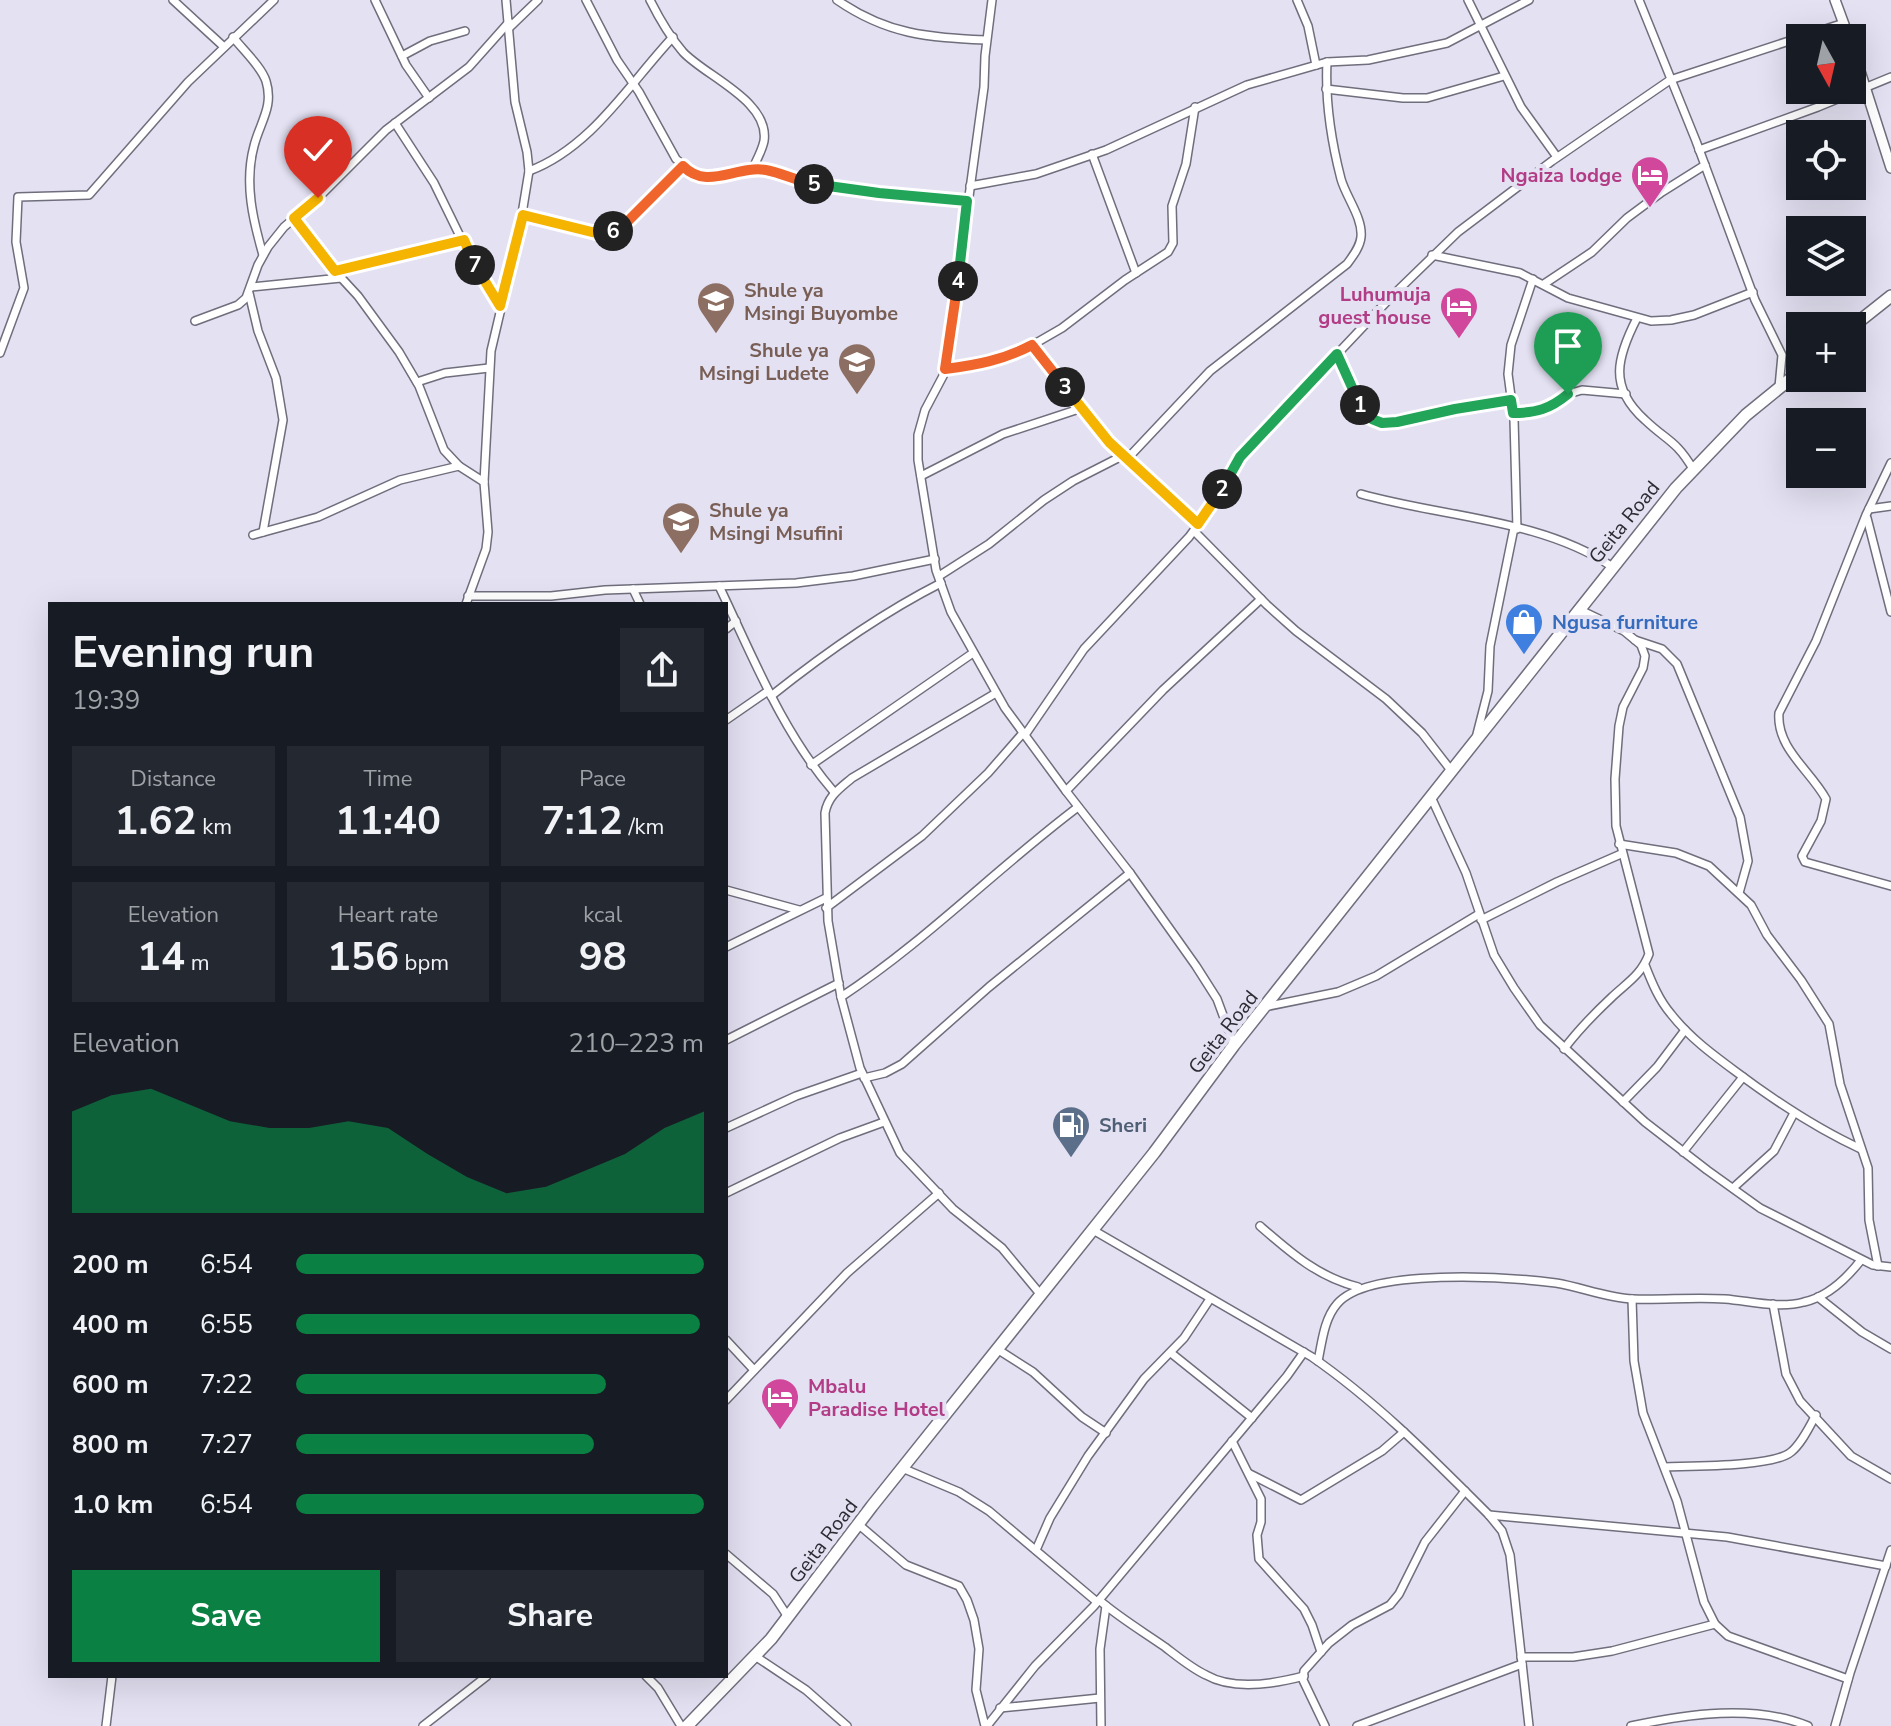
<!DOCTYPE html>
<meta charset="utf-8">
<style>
:root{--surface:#171b24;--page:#242831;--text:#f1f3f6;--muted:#9ea1a6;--accent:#0b8043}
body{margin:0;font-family:"Nunito Sans",sans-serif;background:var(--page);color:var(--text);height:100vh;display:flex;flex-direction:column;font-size:30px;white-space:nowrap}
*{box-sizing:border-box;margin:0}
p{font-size:26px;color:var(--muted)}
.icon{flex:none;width:44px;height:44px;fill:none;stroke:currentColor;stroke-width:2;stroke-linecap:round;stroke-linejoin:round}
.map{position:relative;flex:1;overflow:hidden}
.drawer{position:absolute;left:48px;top:602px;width:680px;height:1076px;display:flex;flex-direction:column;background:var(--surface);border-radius:0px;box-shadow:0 8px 32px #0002}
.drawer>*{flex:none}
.needle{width:52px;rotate:172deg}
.fabs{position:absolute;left:1786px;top:24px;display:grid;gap:16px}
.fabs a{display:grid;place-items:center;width:80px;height:80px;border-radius:0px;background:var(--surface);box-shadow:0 8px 32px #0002;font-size:40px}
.pin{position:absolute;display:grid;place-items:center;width:68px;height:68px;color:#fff;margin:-82px -34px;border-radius:50% 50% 50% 0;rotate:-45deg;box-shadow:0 0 8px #0007}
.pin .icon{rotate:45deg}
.km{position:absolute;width:40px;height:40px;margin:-20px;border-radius:50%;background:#222;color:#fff;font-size:22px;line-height:40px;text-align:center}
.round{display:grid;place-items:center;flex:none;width:84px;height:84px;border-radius:0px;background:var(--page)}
.headline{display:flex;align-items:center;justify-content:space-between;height:136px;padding:0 24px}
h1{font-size:44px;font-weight:700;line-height:60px}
.figures{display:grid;grid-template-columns:repeat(3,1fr);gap:12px;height:136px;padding:8px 24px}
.figures div{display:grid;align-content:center;border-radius:0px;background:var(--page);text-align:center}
.figures b{font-size:40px;font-weight:700}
.figures small{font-size:22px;font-weight:400}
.figures p{font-size:22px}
.chart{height:224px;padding:16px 24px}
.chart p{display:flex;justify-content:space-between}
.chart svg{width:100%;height:144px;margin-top:8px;fill:var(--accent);opacity:.7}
.action{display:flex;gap:16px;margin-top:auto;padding:16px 24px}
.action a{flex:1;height:92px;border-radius:0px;background:var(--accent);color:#fff;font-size:32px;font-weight:700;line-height:92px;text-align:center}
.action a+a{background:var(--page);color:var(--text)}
ul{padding:0 24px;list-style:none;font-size:26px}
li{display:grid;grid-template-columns:128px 96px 1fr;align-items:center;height:60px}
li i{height:20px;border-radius:10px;background:var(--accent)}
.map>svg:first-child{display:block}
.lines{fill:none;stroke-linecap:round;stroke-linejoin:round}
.minor-casing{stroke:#6f6e7c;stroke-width:10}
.secondary-casing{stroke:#6f6e7c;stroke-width:12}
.trunk-casing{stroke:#6f6e7c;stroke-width:14}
.minor{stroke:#fff;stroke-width:7}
.secondary{stroke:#fff;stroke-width:9}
.trunk{stroke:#fff;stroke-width:11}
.split-1-casing{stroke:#fff;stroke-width:16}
.split-2-casing{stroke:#fff;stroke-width:16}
.split-3-casing{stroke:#fff;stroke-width:16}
.split-4-casing{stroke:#fff;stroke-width:16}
.split-5-casing{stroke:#fff;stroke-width:16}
.split-6-casing{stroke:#fff;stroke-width:16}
.split-7-casing{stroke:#fff;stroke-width:16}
.split-8-casing{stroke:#fff;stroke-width:16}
.split-1{stroke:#22a559;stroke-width:10}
.split-2{stroke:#22a559;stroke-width:10}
.split-3{stroke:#f5b400;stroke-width:10}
.split-4{stroke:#f0652b;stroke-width:10}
.split-5{stroke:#22a559;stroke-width:10}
.split-6{stroke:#f0652b;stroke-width:10}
.split-7{stroke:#f5b400;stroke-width:10}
.split-8{stroke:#f5b400;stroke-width:10}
.labels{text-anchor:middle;stroke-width:8;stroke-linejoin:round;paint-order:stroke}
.hotel-label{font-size:20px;font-weight:bold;fill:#b23c85;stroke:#e3e1f2;text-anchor:end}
.education-label{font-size:20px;font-weight:bold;fill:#785e54;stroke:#e3e1f2;text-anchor:start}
.street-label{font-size:20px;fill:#2c2b32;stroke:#e3e1f2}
.shop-label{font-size:20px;font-weight:bold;fill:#366cbe;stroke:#e3e1f2;text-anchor:start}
.service-label{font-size:20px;font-weight:bold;fill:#4e5e75;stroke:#e3e1f2;text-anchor:start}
</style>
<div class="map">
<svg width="1891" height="1726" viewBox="0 0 1891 1726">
<rect width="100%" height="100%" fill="#e3e1f2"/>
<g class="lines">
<g class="minor-casing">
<g id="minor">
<polyline points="173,0 223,46"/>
<polyline points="375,0 406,65 429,98"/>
<path d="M 586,0 L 617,60 L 639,92 L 676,159 L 699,178 C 721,177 745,166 766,170 C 778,173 789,179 801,182 C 857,191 912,195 967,201"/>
<path d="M 650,0 C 659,18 670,37 683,52 C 705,76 770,101 764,141 C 762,151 756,161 752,170"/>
<path d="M 837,0 C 888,35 927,37 986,40"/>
<polyline points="992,0 985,56 984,87 947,357 943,376 925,410 918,435 918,460 936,570 951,612 1005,708 1066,791 1130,873 1196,966 1217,999 1234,1045"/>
<polyline points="1297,0 1308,26 1316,65"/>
<polyline points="1468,0 1521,107 1557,157"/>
<polyline points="1639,0 1696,141 1755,300 1782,355 1779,387"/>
<polyline points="510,27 538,0"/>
<path d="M 233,37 C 243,50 261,66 266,81 C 274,107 260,122 254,146 C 244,183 253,220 263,255"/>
<polyline points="402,56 430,41 465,31"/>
<polyline points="1326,89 1403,98 1427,98 1504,76"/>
<polyline points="395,123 434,183 479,275 500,306"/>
<polyline points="1699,150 1818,107 1891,77"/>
<polyline points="1092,154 1136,273"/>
<path d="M 529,171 C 591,148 629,84 673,37"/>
<polyline points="970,186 1036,174 1106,150 1247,85 1327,62 1368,60 1447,43 1529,0"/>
<path d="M 523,215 L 600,234 C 635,227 657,188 683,166"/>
<polyline points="294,218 322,257 358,296 399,352 419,386 444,450 459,466 484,482"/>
<polyline points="1432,255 1520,273 1568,298 1651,321 1671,320 1694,315 1753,292"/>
<polyline points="335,271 464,240"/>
<polyline points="1544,284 1592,252 1627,218 1662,192 1705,165"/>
<polyline points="251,287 341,278"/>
<polyline points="249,293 258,331 276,378 283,420 263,532"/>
<path d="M 1637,318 C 1617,357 1608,387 1645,420 C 1667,441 1676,440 1693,469"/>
<polyline points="195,321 238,305 246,298 258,265 268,247 284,227 318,198 386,130 469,67 509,22"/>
<polyline points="1032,345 1109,442 1198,524"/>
<polyline points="0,353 24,288 16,242 18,197 89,195 188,82 274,0"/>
<path d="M 1337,354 C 1344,375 1353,405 1372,419 C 1390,432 1436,413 1456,409 C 1474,405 1493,403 1511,400"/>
<polyline points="945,369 982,365 1006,358 1036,343 1062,328 1125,280 1168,252 1173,243 1172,206 1186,164 1195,107"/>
<polyline points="417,382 445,373 489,368"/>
<polyline points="1513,413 1534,413 1550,408 1568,394 1582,390 1626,394"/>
<path d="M 1128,458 L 1210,371 L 1347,264 C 1353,256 1360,247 1361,237 C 1363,218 1346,197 1341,179 C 1331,140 1325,102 1327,62"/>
<path d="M 1891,463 L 1866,515 L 1816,641 L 1779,713 C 1776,748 1811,771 1826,799 L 1821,821 L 1802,856 L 1805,862 L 1891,886"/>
<polyline points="921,476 1003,434 1082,408"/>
<path d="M 1361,494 C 1442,517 1541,519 1611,566"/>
<polyline points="1869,509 1891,506"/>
<polyline points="1867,518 1891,612"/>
<polyline points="1517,529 1514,419 1508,374 1511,345 1533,279"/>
<polyline points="1194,531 1267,605 1296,631 1386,699 1422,733 1450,769"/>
<polyline points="253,535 318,517 400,480 459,466"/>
<polyline points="939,576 989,544 1044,500 1073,481 1124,455"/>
<path d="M 719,586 C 753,657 782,732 834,792"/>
<polyline points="633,589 640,604"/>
<polyline points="468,596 551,596 605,590 796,583 853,576 935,559"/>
<polyline points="466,604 486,549 488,532 484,482 491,351 519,232 529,171 527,152 515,102 506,0"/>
<polyline points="726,629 736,621"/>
<polyline points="1635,640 1662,649 1677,664 1740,817 1748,861 1739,893"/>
<path d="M 996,693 L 852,778 C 839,789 828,796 825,813 L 828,921 L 841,997 L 860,1068 L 900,1153 L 953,1209 L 1002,1248 L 1041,1295"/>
<path d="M 771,696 C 825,653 880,614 941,583"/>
<polyline points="726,720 768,691"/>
<polyline points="1477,734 1488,691 1490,646 1514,528"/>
<polyline points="1025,735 1084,649 1189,537 1206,514 1240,457 1392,296 1458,232 1552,161 1670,80 1844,23"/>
<polyline points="811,765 973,653"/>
<polyline points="1066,791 1163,690 1261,599"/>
<polyline points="1431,797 1466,873 1494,955 1514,988 1540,1025 1645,1122 1707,1170 1760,1208 1873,1265 1891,1267"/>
<polyline points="1619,844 1676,853 1709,866 1751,905 1767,935 1801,980 1829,1024 1840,1084 1868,1168 1869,1220 1878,1266"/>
<polyline points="726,890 799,910"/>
<polyline points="826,908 922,836 988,773 1023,733"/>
<polyline points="1481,920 1557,882 1621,854"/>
<polyline points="726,947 826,898"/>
<path d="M 1645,965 C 1652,983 1659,1000 1671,1014 C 1689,1037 1712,1054 1735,1071 C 1775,1101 1815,1128 1861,1149"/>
<path d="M 841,997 C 926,941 997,868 1078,807"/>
<polyline points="1264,1007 1338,992 1376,976 1479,914"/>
<polyline points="726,1040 839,983"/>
<path d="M 1564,1049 C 1578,1030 1595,1013 1612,997 C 1628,982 1641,975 1649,954 L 1616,826 L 1615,779 L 1619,726 L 1623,707 L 1643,668 L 1645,656 L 1641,645 L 1624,631 L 1578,609"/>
<polyline points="864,1078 885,1073 902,1064 989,987 1130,873"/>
<polyline points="1623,1102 1657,1067 1685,1030"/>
<polyline points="726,1128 796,1096 862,1073"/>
<polyline points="1683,1152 1743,1077"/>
<polyline points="1733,1188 1774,1151 1794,1113"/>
<polyline points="726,1193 840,1138 884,1122"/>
<path d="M 1260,1226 C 1291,1253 1318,1277 1358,1287"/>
<path d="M 1093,1230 L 1312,1357 C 1377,1402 1433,1459 1489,1515 L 1502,1531 L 1510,1555 L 1529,1726"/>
<polyline points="1818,1297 1862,1332 1891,1349"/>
<polyline points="1632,1299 1634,1361 1643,1413 1677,1501 1704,1602 1715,1624 1728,1636 1848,1679"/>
<polyline points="1773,1304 1786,1374 1800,1401 1851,1456 1891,1479"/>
<polyline points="726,1340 754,1370"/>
<polyline points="997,1349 1033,1372 1082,1417 1106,1433"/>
<polyline points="1171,1353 1252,1418"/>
<path d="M 1318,1361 C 1322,1342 1324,1319 1337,1304 C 1368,1267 1509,1277 1556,1283 C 1581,1287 1607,1298 1633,1299 C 1664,1300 1694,1297 1725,1299 C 1750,1301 1779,1309 1804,1302 C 1827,1297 1847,1278 1861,1260"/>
<polyline points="726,1400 847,1273 939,1193"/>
<polyline points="1232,1441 1261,1499 1261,1522 1257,1535 1259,1559 1304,1609 1312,1625 1321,1652"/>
<path d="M 1665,1467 C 1691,1466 1773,1467 1791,1452 C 1802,1443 1809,1427 1816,1415"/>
<polyline points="902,1468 959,1492 989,1511 1097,1602"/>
<polyline points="1250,1474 1301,1500 1382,1451 1404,1432"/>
<polyline points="1489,1515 1727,1537 1886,1566"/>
<polyline points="858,1524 906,1565 959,1586 967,1600 974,1620 979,1649 976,1690 985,1726"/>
<polyline points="1036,1550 1050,1518 1088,1456 1144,1379 1184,1338 1210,1299"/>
<polyline points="726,1554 773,1594 788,1617"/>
<path d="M 1099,1600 C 1120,1618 1142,1631 1165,1647 C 1178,1657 1191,1668 1206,1675 C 1234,1691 1274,1684 1304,1676"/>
<polyline points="755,1656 806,1690 847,1726"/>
<polyline points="1521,1657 1573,1657 1612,1651 1715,1624"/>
<polyline points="646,1676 658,1688 681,1726"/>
<polyline points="1000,1708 1100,1698"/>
<polyline points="106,1726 112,1676"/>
<polyline points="423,1726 487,1676"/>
<polyline points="987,1726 1035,1666 1094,1606 1287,1376 1304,1352"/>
<polyline points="1101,1726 1100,1649 1106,1606"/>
<polyline points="1325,1726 1303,1680 1304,1671 1329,1643 1352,1625 1390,1605 1399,1594 1425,1542 1465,1491"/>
<polyline points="1357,1726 1522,1664"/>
<path d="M 1631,1726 C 1687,1714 1754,1704 1808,1726"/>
<polyline points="1835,1726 1850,1673 1891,1550"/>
</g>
</g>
<g class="secondary-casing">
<g id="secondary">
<polyline points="1835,0 1849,38"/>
<polyline points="1852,46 1891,168"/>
</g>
</g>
<g class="trunk-casing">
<g id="trunk">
<polyline points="1852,327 1891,296"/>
<polyline points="687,1726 771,1639 872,1506 1154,1153 1234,1045 1676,488 1746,415 1800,371"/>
</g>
</g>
<use href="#minor" class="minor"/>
<use href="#secondary" class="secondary"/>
<use href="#trunk" class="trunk"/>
</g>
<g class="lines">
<g class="split-1-casing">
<path id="split-1" d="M 1360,405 L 1372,419 L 1382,423 L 1397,422 L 1455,409 L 1511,400 L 1513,413 C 1536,413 1550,409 1568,394"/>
</g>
<g class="split-2-casing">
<polyline id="split-2" points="1222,489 1240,457 1337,354 1360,405"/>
</g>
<g class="split-3-casing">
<polyline id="split-3" points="1065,387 1109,442 1198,524 1222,489"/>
</g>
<g class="split-4-casing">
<path id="split-4" d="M 958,281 L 945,369 C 977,365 1003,360 1032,345 L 1065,387"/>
</g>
<g class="split-5-casing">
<polyline id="split-5" points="814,184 879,193 967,201 958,281"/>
</g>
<g class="split-6-casing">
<path id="split-6" d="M 613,231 L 626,223 L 683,166 C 707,191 736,165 766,170 C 782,173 797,181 814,184"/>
</g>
<g class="split-7-casing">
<polyline id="split-7" points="475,265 500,306 523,215 600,234 613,231"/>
</g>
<g class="split-8-casing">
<polyline id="split-8" points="318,198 294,218 335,271 464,240 475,265"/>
</g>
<use href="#split-1" class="split-1"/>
<use href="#split-2" class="split-2"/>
<use href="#split-3" class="split-3"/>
<use href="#split-4" class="split-4"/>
<use href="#split-5" class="split-5"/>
<use href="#split-6" class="split-6"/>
<use href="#split-7" class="split-7"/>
<use href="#split-8" class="split-8"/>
</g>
<defs>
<g id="hotel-pin" transform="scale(2)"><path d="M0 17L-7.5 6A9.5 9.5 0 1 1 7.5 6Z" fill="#d1479c" stroke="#e3e1f2"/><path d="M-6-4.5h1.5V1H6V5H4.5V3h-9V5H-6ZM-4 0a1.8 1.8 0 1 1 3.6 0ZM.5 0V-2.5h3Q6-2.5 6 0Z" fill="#fff"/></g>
<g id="school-pin" transform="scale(2)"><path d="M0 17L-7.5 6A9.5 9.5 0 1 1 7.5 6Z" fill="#8d6e63" stroke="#e3e1f2"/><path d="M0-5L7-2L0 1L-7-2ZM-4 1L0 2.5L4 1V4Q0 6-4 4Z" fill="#fff"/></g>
<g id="shop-pin" transform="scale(2)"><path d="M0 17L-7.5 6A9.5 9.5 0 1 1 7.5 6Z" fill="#3f7fe0" stroke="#e3e1f2"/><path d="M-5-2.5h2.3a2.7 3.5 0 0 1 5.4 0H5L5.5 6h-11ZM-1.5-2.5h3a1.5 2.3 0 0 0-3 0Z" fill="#fff"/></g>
<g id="fuel-pin" transform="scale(2)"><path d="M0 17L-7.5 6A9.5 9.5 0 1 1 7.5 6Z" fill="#5c6f8a" stroke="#e3e1f2"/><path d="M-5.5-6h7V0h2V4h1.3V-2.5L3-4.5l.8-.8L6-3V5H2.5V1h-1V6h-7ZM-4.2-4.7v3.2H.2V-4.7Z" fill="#fff"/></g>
</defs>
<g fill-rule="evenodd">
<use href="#hotel-pin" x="1650" y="175"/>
<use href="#school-pin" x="716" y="301"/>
<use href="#hotel-pin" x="1459" y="306"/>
<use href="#school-pin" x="857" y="362"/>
<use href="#school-pin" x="681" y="521"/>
<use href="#shop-pin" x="1524" y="622"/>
<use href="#fuel-pin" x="1071" y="1125"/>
<use href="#hotel-pin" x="780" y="1397"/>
</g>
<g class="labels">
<g class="hotel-label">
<text x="1622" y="182">Ngaiza lodge</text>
<text x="1431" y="301">Luhumuja<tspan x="1431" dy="23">guest house</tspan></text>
<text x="808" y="1393" text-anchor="start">Mbalu<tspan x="808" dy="23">Paradise Hotel</tspan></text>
</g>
<g class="education-label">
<text x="744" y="297">Shule ya<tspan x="744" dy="23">Msingi Buyombe</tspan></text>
<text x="829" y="357" text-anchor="end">Shule ya<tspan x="829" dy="23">Msingi Ludete</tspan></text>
<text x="709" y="517">Shule ya<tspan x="709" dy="23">Msingi Msufini</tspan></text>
</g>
<g class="street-label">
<text transform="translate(1624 522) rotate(-51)" y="7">Geita Road</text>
<text transform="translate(1223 1032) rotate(-52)" y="7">Geita Road</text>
<text transform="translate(823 1541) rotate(-53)" y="7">Geita Road</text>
</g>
<g class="shop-label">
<text x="1552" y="629">Ngusa furniture</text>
</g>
<g class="service-label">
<text x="1099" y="1132">Sheri</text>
</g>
</g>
</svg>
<div class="fabs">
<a><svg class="needle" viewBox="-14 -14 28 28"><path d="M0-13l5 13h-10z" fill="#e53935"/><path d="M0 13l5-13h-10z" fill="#9ea1a6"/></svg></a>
<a><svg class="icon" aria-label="locate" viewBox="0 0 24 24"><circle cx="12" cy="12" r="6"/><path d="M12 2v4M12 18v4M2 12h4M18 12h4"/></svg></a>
<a><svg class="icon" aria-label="layers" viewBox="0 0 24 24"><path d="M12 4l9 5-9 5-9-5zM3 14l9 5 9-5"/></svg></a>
<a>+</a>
<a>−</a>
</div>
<div class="pin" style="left:1568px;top:394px;background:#1e9e55"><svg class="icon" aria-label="arrive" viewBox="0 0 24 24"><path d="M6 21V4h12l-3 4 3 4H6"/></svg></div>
<div class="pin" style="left:318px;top:198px;background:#d93025"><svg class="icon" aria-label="check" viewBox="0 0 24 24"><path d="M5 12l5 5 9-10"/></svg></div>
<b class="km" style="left:1360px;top:405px">1</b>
<b class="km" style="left:1222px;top:489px">2</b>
<b class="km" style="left:1065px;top:387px">3</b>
<b class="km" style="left:958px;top:281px">4</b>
<b class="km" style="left:814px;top:184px">5</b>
<b class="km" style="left:613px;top:231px">6</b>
<b class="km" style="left:475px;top:265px">7</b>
<section class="drawer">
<div class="headline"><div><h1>Evening run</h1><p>19:39</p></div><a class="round"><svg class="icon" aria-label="share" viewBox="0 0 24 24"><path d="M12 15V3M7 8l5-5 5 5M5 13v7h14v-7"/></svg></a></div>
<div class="figures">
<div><p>Distance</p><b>1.62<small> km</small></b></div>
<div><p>Time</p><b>11:40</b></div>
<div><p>Pace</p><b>7:12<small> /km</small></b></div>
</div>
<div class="figures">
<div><p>Elevation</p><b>14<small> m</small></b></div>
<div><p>Heart rate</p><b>156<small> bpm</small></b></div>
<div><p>kcal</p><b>98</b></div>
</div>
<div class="chart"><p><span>Elevation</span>210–223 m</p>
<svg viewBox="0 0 160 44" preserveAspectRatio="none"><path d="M0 44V13L10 8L20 6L30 11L40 16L50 18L60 18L70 16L80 18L90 26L100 33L110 38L120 36L130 31L140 26L150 18L160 13V44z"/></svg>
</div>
<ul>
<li><b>200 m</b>6:54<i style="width:100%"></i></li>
<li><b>400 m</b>6:55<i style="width:99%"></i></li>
<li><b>600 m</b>7:22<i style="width:76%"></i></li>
<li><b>800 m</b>7:27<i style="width:73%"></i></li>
<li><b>1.0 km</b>6:54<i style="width:100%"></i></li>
</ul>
<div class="action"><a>Save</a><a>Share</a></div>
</section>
</div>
